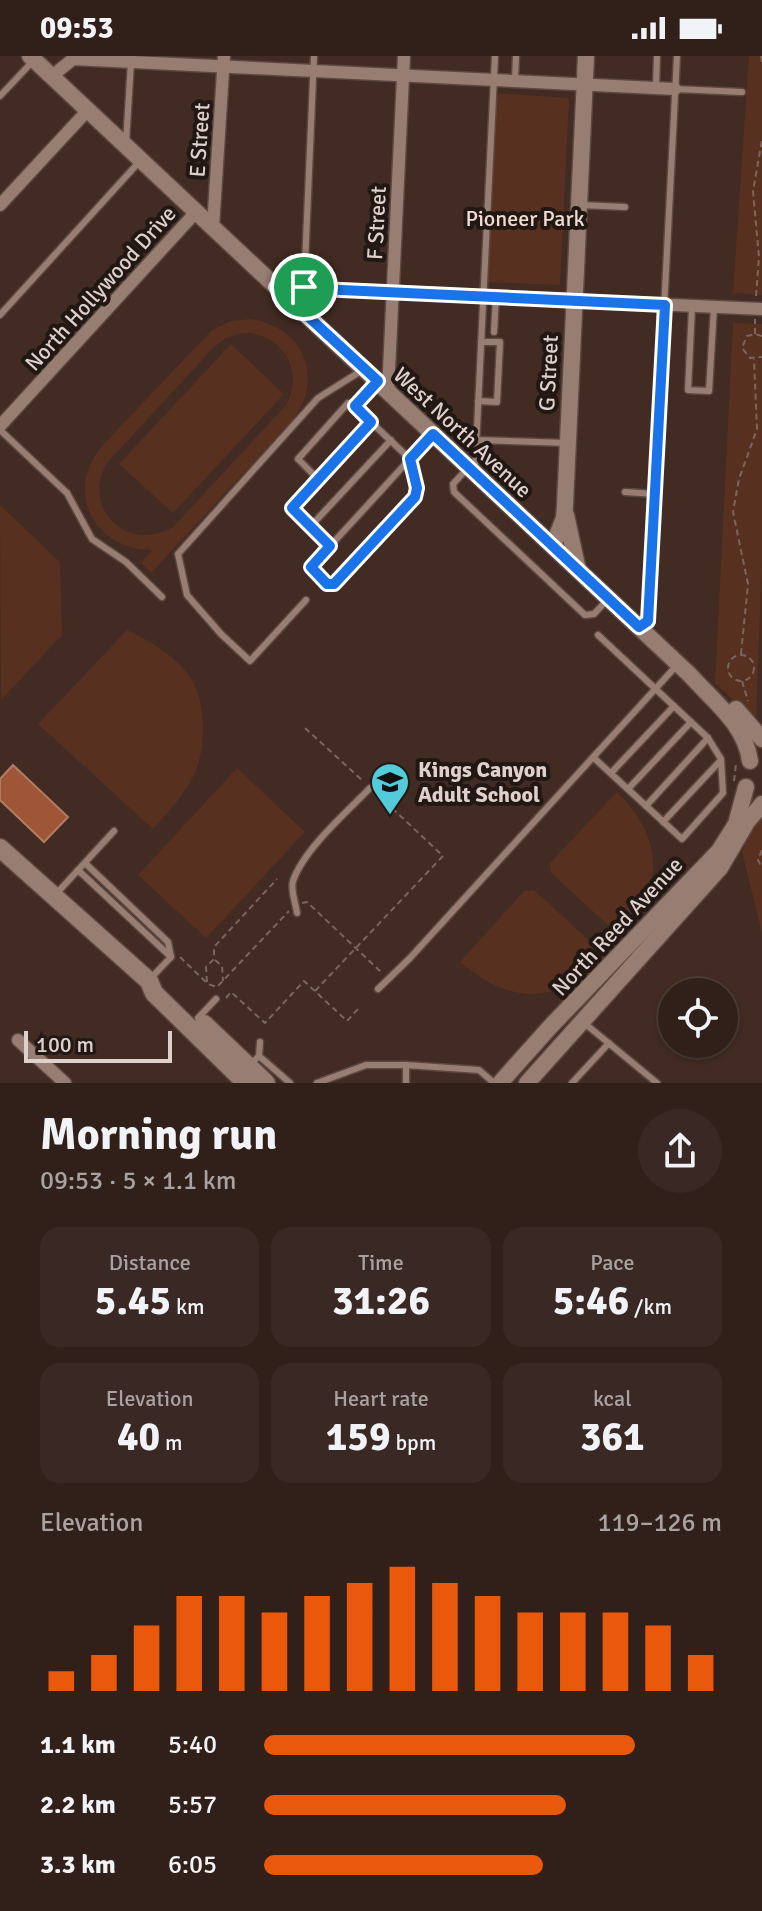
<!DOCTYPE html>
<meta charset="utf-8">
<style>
:root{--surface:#31201a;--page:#392823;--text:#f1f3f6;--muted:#a8a3a2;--line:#4c3e39;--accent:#ea580c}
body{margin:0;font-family:Signika,sans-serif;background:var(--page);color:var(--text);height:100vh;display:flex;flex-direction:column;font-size:30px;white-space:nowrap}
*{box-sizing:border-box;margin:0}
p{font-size:26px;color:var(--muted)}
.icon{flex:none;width:44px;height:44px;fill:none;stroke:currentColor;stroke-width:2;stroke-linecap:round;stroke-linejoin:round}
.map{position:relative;height:1027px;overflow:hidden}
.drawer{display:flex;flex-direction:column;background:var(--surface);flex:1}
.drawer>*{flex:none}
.tools{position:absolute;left:658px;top:922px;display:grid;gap:16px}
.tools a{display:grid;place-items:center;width:80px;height:80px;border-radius:50%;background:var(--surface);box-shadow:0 2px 6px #0004,0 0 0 2px var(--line);font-size:40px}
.scale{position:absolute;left:24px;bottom:20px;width:148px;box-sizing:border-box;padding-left:8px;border:4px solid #dfd0cb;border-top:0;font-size:22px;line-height:28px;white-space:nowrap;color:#dfd0cb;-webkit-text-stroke:6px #211713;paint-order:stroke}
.pin{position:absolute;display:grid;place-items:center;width:68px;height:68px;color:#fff;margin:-34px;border:4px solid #fff;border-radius:50%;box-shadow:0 2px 8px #0007}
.round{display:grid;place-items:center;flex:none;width:84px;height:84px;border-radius:42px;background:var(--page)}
.overview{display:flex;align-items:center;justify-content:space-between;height:136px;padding:0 40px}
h1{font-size:44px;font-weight:700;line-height:60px}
.stats{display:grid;grid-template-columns:repeat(3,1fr);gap:12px;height:136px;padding:8px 40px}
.stats div{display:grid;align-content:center;border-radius:20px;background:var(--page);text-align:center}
.stats b{font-size:40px;font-weight:700}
.stats small{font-size:22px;font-weight:400}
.stats p{font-size:22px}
.chart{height:224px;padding:16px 40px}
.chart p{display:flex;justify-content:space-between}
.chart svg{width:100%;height:144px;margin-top:8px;stroke:var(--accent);stroke-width:6}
ul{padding:0 40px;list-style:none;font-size:26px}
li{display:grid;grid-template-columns:128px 96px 1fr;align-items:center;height:60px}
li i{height:20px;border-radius:10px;background:var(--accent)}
.status{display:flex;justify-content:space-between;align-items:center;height:56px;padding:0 40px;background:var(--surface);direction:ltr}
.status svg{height:22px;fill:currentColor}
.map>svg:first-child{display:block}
.green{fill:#58301f;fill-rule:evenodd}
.water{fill:#9f5637;stroke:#b27b63;stroke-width:2}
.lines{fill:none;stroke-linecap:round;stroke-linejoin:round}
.service-casing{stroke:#5b4841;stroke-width:9}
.minor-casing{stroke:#5b4841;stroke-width:15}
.tertiary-casing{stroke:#5b4841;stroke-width:19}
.secondary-casing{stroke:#5b4841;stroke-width:21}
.path{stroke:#7a665f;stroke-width:2;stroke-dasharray:6 4;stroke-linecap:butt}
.service{stroke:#987d73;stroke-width:6}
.minor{stroke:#987d73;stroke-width:12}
.tertiary{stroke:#987d73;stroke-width:16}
.secondary{stroke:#987d73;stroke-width:18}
.route-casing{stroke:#fff;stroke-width:16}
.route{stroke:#1a73e8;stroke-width:10}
.labels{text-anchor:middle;stroke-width:8;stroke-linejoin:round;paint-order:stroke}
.street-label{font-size:22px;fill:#dfd0cb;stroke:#211713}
.park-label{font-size:22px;fill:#f1dbd2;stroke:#211713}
.poi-label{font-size:22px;font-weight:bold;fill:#dfd0cb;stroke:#211713;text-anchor:start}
</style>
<div class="status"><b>09:53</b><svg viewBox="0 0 49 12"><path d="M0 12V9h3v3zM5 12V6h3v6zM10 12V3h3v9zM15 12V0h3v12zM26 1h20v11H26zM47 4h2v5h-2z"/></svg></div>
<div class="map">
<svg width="762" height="1027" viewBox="0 0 762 1027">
<rect width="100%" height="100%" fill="#412b22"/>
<g class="green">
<polygon points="749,0 762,0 762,239 733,237"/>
<polygon points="493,37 569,42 560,229 484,226"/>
<path d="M 251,263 C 304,271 325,323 292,365 L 151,517 L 141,507 L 152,494 C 95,494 64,437 101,391 L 211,275 L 230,265 ZM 242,277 C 282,276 305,314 286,349 L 174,470 C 130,499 80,453 107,407 L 213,292 L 226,282 Z"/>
<polygon points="733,267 762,268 762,502 756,665 715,627"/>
<polygon points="231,288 284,338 173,457 119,408"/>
<polygon points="0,449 60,506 62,579 1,644"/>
<path d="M 127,574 C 150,585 171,597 187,617 C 207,641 207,692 194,719 C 184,739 168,756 153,773 L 38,668 Z"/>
<polygon points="237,712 305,776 206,882 138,819"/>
<path d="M 617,736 C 664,782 665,832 621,881 L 551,817 L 550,807 Z"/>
<polygon points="762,761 762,877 742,796 756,767"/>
<path d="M 534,834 L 606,900 C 560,949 511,950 460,906 L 524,835 Z"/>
</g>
<polygon class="water" points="13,709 68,761 44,786 0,744 0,723"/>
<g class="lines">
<g class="service-casing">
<g id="service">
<polyline points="515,23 516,0"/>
<polyline points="656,31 657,0"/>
<polyline points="675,33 742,36"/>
<polyline points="0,40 33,5"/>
<polyline points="126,87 131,6"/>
<polyline points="581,149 625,151"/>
<polyline points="304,231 314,0"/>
<polyline points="692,251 688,334 709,335 714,251"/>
<polyline points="0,259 140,105"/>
<polyline points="494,276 496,241"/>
<polyline points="478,345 497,346 500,286 481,286"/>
<polyline points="355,350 377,326"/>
<polyline points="0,374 67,437 92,483 126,506 162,541"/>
<polyline points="476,384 567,387"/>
<polyline points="466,414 453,428 454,436 585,559 594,558 608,543"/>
<polyline points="475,414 495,0"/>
<path d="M 318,423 L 298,403 L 348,347 L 351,347 L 410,403 L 417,432 L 415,441 L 330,529 L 313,515 L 313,508 C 353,466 392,422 432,379"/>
<polyline points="625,436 655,438"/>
<polyline points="310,471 391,384"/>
<polyline points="330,490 292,452 371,366"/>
<polyline points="306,544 250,605 221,578 187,539 178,498 318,342 361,315"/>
<polyline points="639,571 648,565 677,0"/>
<polyline points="594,702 682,783 723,737 721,703 708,682 598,579"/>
<polyline points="611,717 674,650"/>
<polyline points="628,733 691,666"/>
<polyline points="646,750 708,682"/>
<polyline points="663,766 721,704"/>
<polyline points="85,807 168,886 171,901 151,922"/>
<polyline points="78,814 171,901"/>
<polyline points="56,838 114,775"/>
<path d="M 297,857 C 296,848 290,833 293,825 C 304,793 346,757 370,732"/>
<polyline points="378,933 410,902 678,608"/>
<polyline points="198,962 216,943"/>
<polyline points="583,966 657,1027"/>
<polyline points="259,1000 260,986"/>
<polyline points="251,1008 259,1000 290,1027"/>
<polyline points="406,1009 406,1027"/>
<polyline points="317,1027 366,1009 406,1009 479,1014 494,1027"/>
<polyline points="572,1027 609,987"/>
</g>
</g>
<g class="minor-casing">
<g id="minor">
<polyline points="52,20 73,3 675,33"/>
<polyline points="0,149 88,54"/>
<polyline points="213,171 224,0"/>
<polyline points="276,231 762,253"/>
<polyline points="388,335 404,0"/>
<polyline points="0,370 196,156"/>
<polyline points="18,984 65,1027"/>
</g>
</g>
<g class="tertiary-casing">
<g id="tertiary">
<path d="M 30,0 L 690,619 C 714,646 745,668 750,705"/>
<polyline points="566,459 578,514"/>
<polyline points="553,490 564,462 565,449 586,0"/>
<polyline points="736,653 762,683"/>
<polyline points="500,1027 550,971 719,795 736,768 746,731"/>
<polyline points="527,1027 720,812 747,766 762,748"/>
</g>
</g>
<g class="secondary-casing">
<g id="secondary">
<polyline points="0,792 149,925 154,937 246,1027"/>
<polyline points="204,968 266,1027"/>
</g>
</g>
<g class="path">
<polyline points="761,0 762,6"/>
<polyline points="756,240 759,201 753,135 762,84"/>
<polyline points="755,278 755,263"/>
<polyline points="762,280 755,278 747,280 742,292 750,302 762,301"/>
<polyline points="741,598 748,528 733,456 739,423 757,373 754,303"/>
<circle cx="741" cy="612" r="13"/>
<polyline points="742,625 748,645"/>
<polyline points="305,672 364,726"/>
<polyline points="734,725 736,708"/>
<polyline points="762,794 758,804 762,812"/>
<polyline points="302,847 307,846 381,916"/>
<polyline points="180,901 208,928 217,931 289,855"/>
<polyline points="215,904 222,910 223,925"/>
<polyline points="207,926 206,911 214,903 214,891 277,823"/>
<polyline points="315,935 443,800 375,736"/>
<polyline points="226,942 231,936 265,967 304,925 347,965 358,953"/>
</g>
<use href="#service" class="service"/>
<use href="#minor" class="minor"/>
<use href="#tertiary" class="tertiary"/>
<use href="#secondary" class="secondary"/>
</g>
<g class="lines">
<g class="route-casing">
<polygon id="route" points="276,231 665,249 648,565 639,571 433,378 410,403 417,432 415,441 334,528 327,528 311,511 330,490 292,452 371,366 355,350 378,325"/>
</g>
<use href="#route" class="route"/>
</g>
<defs>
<g id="school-pin" transform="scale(2)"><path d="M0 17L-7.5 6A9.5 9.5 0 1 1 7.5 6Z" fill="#53cbda" stroke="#211713"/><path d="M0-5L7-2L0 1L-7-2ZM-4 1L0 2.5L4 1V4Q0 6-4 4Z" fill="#111"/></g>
</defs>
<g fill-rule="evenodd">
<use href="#school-pin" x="390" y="726"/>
</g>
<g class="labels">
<g class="street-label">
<text transform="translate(199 84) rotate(-86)" y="8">E Street</text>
<text transform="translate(376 167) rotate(-87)" y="8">F Street</text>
<text transform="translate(100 232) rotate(-48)" y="8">North Hollywood Drive</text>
<text transform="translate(548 317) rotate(-87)" y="8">G Street</text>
<text transform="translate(463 376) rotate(43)" y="8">West North Avenue</text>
<text transform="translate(617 870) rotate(-47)" y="8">North Reed Avenue</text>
</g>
<g class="park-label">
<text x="525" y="170">Pioneer Park</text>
</g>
<g class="poi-label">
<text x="418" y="721">Kings Canyon<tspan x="418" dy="25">Adult School</tspan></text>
</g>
</g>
</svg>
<div class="tools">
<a><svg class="icon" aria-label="locate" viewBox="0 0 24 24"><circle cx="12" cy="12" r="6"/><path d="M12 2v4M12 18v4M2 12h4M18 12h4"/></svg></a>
</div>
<div class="scale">100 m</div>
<div class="pin" style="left:304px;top:231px;background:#1e9e55"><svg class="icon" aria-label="arrive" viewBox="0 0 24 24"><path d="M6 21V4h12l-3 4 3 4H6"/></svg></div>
</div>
<section class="drawer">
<div class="overview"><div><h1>Morning run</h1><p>09:53 · 5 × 1.1 km</p></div><a class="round"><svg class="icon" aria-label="share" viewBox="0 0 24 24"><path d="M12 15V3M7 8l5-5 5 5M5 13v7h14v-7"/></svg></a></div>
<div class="stats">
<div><p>Distance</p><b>5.45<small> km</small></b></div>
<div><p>Time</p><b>31:26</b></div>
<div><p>Pace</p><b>5:46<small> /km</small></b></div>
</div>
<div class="stats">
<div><p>Elevation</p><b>40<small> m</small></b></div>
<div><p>Heart rate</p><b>159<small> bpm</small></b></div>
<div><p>kcal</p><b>361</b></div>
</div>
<div class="chart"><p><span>Elevation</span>119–126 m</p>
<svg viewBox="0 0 160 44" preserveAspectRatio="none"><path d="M5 44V38M15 44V33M25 44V24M35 44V15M45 44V15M55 44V20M65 44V15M75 44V11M85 44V6M95 44V11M105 44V15M115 44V20M125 44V20M135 44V20M145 44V24M155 44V33"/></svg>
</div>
<ul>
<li><b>1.1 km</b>5:40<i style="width:81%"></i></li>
<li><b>2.2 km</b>5:57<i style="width:66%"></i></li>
<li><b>3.3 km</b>6:05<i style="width:61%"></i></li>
</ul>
</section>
